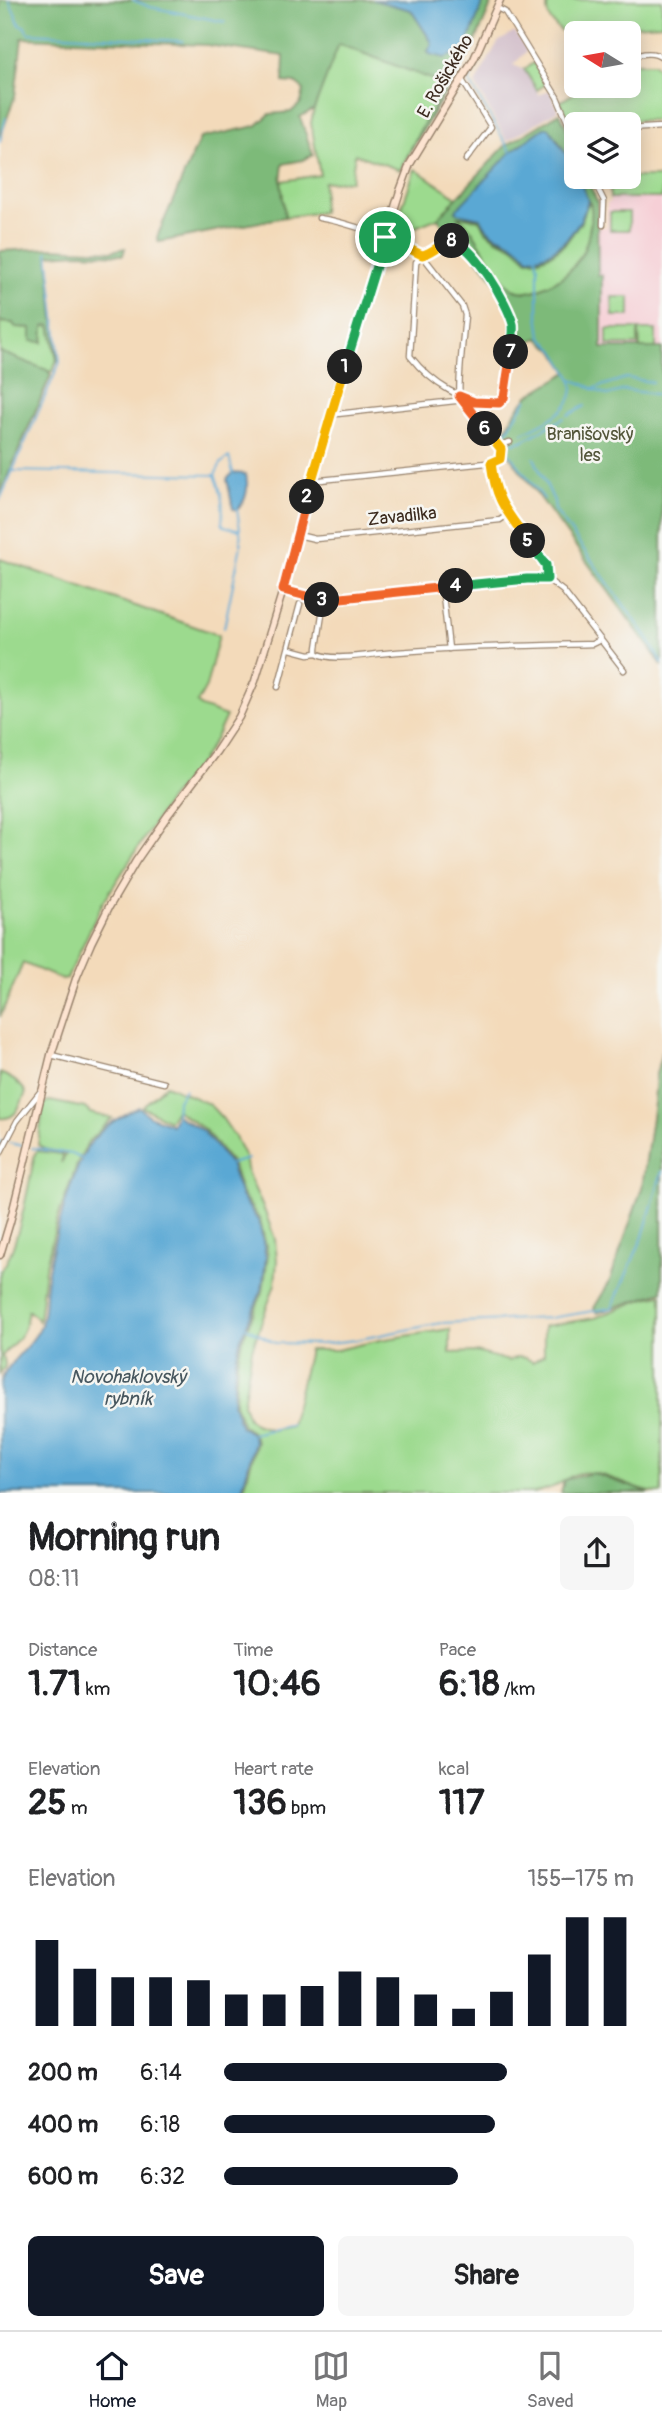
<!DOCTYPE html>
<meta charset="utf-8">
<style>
:root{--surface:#fff;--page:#f6f6f6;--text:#202124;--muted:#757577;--line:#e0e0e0;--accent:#111827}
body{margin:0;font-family:Pangolin,sans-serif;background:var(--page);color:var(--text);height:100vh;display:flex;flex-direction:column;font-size:26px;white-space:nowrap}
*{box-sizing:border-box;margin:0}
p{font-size:23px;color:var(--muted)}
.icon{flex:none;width:38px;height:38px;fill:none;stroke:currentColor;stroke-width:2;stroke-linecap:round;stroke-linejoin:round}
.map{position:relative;height:1493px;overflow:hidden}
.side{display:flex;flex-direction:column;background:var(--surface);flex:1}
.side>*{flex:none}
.needle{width:46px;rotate:281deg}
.buttons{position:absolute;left:564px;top:21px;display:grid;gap:14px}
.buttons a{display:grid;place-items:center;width:77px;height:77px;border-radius:10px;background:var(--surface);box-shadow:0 4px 18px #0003;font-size:35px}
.pin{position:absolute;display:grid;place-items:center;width:60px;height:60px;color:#fff;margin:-30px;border:4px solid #fff;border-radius:50%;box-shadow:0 2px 7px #0007}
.km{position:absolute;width:35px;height:35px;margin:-18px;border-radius:50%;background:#222;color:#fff;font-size:19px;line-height:35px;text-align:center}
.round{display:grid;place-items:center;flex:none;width:74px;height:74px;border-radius:10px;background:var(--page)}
.head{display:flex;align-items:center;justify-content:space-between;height:119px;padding:0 28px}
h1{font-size:38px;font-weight:700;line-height:52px}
.figures{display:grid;grid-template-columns:repeat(3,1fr);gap:10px;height:119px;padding:7px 28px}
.figures div{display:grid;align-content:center}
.figures b{font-size:35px;font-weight:700}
.figures small{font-size:19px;font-weight:400}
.figures p{font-size:19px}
.chart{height:196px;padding:14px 28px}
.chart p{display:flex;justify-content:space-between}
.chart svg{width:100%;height:126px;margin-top:7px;stroke:var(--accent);stroke-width:6}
.cta{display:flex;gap:14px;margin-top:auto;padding:14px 28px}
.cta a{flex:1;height:80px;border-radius:10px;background:var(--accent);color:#fff;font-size:28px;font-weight:700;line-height:80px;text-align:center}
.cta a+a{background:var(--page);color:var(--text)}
ul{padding:0 28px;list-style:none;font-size:23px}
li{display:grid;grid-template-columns:112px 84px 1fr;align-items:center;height:52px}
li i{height:18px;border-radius:9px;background:var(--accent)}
.dock{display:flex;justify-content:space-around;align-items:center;height:98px;border-top:2px solid var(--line);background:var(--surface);font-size:19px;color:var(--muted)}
.dock a{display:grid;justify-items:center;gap:4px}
.dock .current{color:var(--accent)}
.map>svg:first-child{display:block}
.built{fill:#f6cfd6}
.industrial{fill:#d1bdc9}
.green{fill:#9cda8e;stroke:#6c8256;stroke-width:2}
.forest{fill:#7dba79;stroke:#5c724c;stroke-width:2;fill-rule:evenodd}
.water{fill:#5aa8d4;stroke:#4a6979;stroke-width:2}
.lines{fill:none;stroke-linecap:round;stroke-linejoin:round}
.stream{stroke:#5aa8d4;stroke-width:2}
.street-casing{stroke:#97826c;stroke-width:7}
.secondary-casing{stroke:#97826c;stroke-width:9}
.street{stroke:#fff;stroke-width:4.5}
.secondary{stroke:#fde4d1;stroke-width:6}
.split-1-casing{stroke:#fff;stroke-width:14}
.split-2-casing{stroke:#fff;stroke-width:14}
.split-3-casing{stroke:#fff;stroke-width:14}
.split-4-casing{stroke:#fff;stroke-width:14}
.split-5-casing{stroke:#fff;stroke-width:14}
.split-6-casing{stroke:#fff;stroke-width:14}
.split-7-casing{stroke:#fff;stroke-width:14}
.split-8-casing{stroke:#fff;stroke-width:14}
.split-9-casing{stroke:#fff;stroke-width:14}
.split-1{stroke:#22a559;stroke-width:9}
.split-2{stroke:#f5b400;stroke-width:9}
.split-3{stroke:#f0652b;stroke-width:9}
.split-4{stroke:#f0652b;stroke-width:9}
.split-5{stroke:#22a559;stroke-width:9}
.split-6{stroke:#f5b400;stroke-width:9}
.split-7{stroke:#f0652b;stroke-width:9}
.split-8{stroke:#22a559;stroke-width:9}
.split-9{stroke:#f5b400;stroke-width:9}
.labels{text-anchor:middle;stroke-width:5;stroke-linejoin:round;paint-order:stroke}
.street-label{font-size:18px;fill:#3b2a1e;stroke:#f6f6f2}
.park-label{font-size:18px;fill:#53563a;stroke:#f6f6f2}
.water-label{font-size:19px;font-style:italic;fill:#46565e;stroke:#f6f6f2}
</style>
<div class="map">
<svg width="662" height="1494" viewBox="0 0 662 1494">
<rect width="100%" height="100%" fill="#f6f6f2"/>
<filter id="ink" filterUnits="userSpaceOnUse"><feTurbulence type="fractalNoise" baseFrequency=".0143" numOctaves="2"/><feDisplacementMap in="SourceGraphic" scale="14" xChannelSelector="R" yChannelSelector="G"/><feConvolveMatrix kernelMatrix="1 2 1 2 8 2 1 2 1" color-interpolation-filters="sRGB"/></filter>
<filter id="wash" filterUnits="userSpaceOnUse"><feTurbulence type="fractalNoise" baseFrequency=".00686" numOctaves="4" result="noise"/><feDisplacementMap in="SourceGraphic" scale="28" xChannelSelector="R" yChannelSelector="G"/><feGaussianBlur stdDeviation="1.57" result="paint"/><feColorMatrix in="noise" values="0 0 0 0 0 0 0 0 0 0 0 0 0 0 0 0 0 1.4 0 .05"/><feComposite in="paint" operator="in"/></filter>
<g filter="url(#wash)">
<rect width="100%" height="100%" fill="#f3daba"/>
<polygon class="built" points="610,177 662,177 662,348 602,348 602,276 598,276 597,242 598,227 607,227 607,203 610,202"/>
<polygon class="industrial" points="515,32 527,51 513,65 523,69 539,95 549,90 558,110 507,141 475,84 498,42"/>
<g class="green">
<path d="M 549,0 L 662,0 L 662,24 L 598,28 L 599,33 L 576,33 L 576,44 C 563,31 540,20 549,0 Z"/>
<polygon points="338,44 444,83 445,87 400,170 355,154 351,181 324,182 322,212 285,217 281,181 320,175 311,123 314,109"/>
<polygon points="534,63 546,84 537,90 524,69"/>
<polygon points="628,63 654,63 658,69 658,120 569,121 560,102 586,86 628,86"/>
<polygon points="415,169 458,198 438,218 418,226 398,239 392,236"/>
<rect x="610" y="177" width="52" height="21"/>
<path d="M 589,200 C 593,208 592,218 590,226 C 586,258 569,278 539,289 C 530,292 523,294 513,289 C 497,279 481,243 469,227 C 466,223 461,220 457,216 L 479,220 C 493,242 498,235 515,248 C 519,252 524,256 528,260 L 581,223 Z"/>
<rect x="610" y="212" width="19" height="18"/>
<polygon points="612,297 630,297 630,316 613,316"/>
<polygon points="0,322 14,323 15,327 32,328 43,342 44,326 50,325 57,360 53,371 51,372 0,352"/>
<rect x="607" y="329" width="31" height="16"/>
<polygon points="639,330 656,330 656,348 640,348"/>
<polygon points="0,559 219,635 206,687 197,703 201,707 226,716 216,738 200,763 168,801 102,904 67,979 63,980 23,963 0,1017"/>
<path d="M 0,1073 C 10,1077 21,1083 26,1093 C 19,1106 17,1120 0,1118 Z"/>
<path d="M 166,1085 L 209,1104 L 222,1118 L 235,1137 L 245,1157 L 248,1174 L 265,1212 L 275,1239 L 277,1260 L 275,1284 L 252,1349 L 243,1404 L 248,1418 L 255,1424 L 272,1430 L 291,1426 L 309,1350 L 337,1350 L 380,1340 L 450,1329 L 450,1353 L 476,1352 L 509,1361 L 517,1357 L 526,1358 L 533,1362 L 544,1354 L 544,1326 L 595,1318 L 646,1298 L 662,1295 L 662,1493 C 634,1494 607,1469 580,1473 C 570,1475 564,1481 555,1486 C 549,1489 541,1491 534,1493 L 243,1493 L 257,1441 L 253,1433 L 243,1426 L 235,1404 L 237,1363 L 242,1340 L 263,1292 L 268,1255 L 260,1220 L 242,1194 L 232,1163 L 204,1129 L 176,1110 L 169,1121 L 142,1107 Z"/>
<path d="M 50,1101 L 85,1108 L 90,1113 L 112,1118 L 89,1141 L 79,1159 L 58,1217 L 45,1269 L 39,1321 L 28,1310 C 24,1337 19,1337 2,1356 C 7,1363 5,1368 0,1374 L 0,1271 C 17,1256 30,1178 35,1153 L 38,1151 L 60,1154 L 63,1156 L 61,1163 L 66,1154 L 44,1149 L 38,1145 L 43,1107 L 46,1102 Z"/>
</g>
<g class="forest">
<path d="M 0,0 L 373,0 L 411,10 L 431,41 L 433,45 L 428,51 L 465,50 L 484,0 L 493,0 L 474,45 L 406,159 C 412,147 417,135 424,123 C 431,111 444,98 444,84 L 339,44 L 314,109 L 300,117 L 313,155 L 303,160 L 283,164 L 281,181 L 285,217 L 159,242 L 157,237 L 200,138 L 256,126 L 270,114 L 291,112 L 301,103 L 304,90 L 295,83 L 283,82 L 284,56 L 207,45 L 22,38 L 15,96 L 0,138 Z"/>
<path d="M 560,113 L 576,151 L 576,172 L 558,140 L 544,128 L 511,152 L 456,211 L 481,218 C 495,253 537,242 566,239 L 586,206 L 588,200 L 578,177 L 586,177 L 597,201 L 598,275 L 602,275 L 602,348 L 662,348 L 662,665 L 504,448 L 501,438 L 516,411 L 528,396 L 568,372 L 553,350 L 538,338 L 531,341 L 515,340 L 514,313 L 499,286 L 465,243 L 450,238 L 438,218 L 505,146 ZM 589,201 C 593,208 592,218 590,227 C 586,259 569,278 539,289 C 530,292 523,294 513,289 C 498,279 481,243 470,228 C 466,224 461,220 458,217 L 471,217 L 479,220 L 486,231 L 496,239 L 513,246 L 528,260 C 562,260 578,229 589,201 Z"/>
<polygon points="52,248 112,251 125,248 123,255 79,253 48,255 58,361 55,365 57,360 50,325 44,326 43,342 31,341 31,328 15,327 13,323 0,322 0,251"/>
<polygon points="0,352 47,370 51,375 0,494"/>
<polygon points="662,1051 662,1292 597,1313 594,1308 609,1283 642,1188 654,1103 656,1074"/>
<polygon points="592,1473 650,1493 561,1493 564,1480"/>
</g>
<g class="water">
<polygon points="373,0 484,0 465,50 445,58 429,54 428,51 432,45 431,41 411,10"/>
<path d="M 544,128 L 549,128 L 573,165 L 576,177 L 578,177 L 588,200 C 582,227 557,257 529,258 C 525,254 521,249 516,246 C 502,235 489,238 481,218 L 458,213 L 456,210 L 511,152 Z"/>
<path d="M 233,473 L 245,474 C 250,486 246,502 237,510 L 233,509 L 227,479 Z"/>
<path d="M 139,1107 L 149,1116 L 172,1125 L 176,1115 L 203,1131 L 230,1164 L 241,1196 L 259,1222 L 266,1257 L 262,1290 L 240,1340 L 235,1364 L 233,1404 L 241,1427 L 252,1434 L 255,1441 L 241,1493 L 0,1493 C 0,1461 0,1418 0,1387 C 3,1363 33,1347 41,1325 C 46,1309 44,1293 47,1277 C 52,1246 73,1165 92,1141 C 105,1125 121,1116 139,1107 Z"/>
</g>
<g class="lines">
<g class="stream">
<polyline points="9,0 20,25 24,26 28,33 183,41"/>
<polyline points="133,0 150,7 225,22"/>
<polyline points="465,50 471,53"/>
<polyline points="479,62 469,81 511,152"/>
<polyline points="0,141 6,118"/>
<polyline points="536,256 538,268 538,315 541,336 555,351 572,379 607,395 625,390 662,395"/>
<polyline points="592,389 626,378 652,382"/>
<polyline points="568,415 585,406"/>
<path d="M 523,433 C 544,423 579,409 572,380"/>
<polyline points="502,439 527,399"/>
<polyline points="512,443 522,441 564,418"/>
<polyline points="504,446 544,499"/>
<polyline points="534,458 554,501 555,510 645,634 662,663"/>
<path d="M 12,471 L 215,475 C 222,491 224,506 222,523 L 224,526 L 240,530 L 241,545 L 224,628"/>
<polyline points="215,475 221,463 229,457 233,473"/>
<polyline points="0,500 60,362 48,252"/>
<polyline points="237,510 240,529"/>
<polyline points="176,1115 177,1102 185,1089"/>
<polyline points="9,1143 24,1146"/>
<polyline points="0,1145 2,1141"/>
<polyline points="32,1148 72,1154 82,1159"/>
<polyline points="230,1164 248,1159"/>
<polyline points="246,1327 275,1343 321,1344 355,1340 441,1323 550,1318 612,1308 643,1236 662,1171"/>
<polyline points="252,1434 291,1425"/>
</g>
</g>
</g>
<g filter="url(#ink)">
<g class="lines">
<g class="street-casing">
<g id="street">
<polyline points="497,8 505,12 557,97 576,142"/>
<path d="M 628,63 C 636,53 652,50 662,58"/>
<polyline points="462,80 491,127 466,160"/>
<polyline points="603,86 608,92 626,92 626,86"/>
<polyline points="628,129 662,127"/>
<polyline points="592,177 604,201 603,225"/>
<path d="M 455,240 L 462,243 C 481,267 514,297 513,330 C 513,343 510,356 509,368 C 508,381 508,394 499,403 C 464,405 431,383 410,356 L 416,262 C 424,251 442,242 455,240 Z"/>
<polyline points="330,413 337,414 455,401 459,397"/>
<polyline points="499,445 510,442"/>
<polyline points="491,462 494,489 499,501 546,565 547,579"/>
<path d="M 311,481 L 496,462 L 502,454 C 499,431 468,419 460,397 C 457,389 464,329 465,315 L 462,306 L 422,255 C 399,240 346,222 319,218"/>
<polyline points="298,535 315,539 337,537 500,520 509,514"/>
<polyline points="442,587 449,649"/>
<polyline points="283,590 324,601 519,579 547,579 563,591 624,670"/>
<path d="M 324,601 L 317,648 L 317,653 C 329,661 361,656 376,654 C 447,647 520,646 592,644 L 600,640"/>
<polyline points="290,649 309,654 317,653"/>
<polyline points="278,687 300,604"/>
<polyline points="51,1055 164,1083"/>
<polyline points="0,1154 17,1121 40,1092"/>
</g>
</g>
<g class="secondary-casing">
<polyline id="secondary" points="0,1255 10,1222 51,1055 77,976 91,943 109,907 136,861 168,815 216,752 239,717 255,681 283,590 330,413 400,191 410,164 474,59 500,0"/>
</g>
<use href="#street" class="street"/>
<use href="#secondary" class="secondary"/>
</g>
</g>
<g class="lines" filter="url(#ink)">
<g class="split-1-casing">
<polyline id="split-1" points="345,367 385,237"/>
</g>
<g class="split-2-casing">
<polyline id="split-2" points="307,497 345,367"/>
</g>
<g class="split-3-casing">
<polyline id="split-3" points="307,497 283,590 322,600"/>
</g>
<g class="split-4-casing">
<polyline id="split-4" points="322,600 456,586"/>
</g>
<g class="split-5-casing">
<polyline id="split-5" points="456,586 527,579 547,579 546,565 528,541"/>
</g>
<g class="split-6-casing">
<path id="split-6" d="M 485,429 L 501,449 L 500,459 L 491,463 C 496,502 506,510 528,541"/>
</g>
<g class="split-7-casing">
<polyline id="split-7" points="485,429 459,396 474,402 499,403 504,398 511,352"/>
</g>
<g class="split-8-casing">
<path id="split-8" d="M 452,241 C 473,243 508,304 513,324 C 514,333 512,343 511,352"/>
</g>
<g class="split-9-casing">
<path id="split-9" d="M 385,237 L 422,255 C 433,253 440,243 452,241"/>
</g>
<use href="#split-1" class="split-1"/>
<use href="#split-2" class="split-2"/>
<use href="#split-3" class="split-3"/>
<use href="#split-4" class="split-4"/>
<use href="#split-5" class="split-5"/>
<use href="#split-6" class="split-6"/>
<use href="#split-7" class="split-7"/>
<use href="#split-8" class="split-8"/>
<use href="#split-9" class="split-9"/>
</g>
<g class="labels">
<g class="street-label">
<text transform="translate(445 76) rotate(-60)" y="6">E. Rošického</text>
<text transform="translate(402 516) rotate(-6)" y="6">Zavadilka</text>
</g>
<g class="park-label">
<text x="590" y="440">Branišovský<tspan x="590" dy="21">les</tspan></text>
</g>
<g class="water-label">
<text x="128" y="1383">Novohaklovský<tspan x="128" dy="22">rybník</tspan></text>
</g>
</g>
</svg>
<div class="buttons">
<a><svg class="needle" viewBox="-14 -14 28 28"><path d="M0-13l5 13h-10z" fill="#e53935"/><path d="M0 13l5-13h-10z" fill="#757577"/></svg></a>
<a><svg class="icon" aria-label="layers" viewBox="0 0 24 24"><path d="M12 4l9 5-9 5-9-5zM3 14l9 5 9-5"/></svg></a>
</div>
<div class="pin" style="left:385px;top:237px;background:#1e9e55"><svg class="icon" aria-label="arrive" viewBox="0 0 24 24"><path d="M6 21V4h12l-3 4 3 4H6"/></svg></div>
<b class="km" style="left:345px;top:367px">1</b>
<b class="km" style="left:307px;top:497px">2</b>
<b class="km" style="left:322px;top:600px">3</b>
<b class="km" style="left:456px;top:586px">4</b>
<b class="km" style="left:528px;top:541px">5</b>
<b class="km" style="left:485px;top:429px">6</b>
<b class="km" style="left:511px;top:352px">7</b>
<b class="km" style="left:452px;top:241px">8</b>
</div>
<section class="side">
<div class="head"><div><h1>Morning run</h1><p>08:11</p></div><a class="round"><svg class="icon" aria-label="share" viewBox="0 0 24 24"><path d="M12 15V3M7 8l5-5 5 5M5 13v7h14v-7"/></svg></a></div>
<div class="figures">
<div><p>Distance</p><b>1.71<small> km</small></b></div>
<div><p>Time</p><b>10:46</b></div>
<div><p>Pace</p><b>6:18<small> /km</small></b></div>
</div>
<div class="figures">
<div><p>Elevation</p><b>25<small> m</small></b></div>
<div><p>Heart rate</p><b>136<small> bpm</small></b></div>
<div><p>kcal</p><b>117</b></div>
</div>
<div class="chart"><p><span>Elevation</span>155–175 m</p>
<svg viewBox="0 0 160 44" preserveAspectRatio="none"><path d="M5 44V14M15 44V24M25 44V27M35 44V27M45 44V28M55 44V33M65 44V33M75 44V30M85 44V25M95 44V27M105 44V33M115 44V38M125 44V32M135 44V19M145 44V6M155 44V6"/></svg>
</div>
<ul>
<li><b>200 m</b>6:14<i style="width:69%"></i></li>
<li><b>400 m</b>6:18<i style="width:66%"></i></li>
<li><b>600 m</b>6:32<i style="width:57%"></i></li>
</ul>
<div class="cta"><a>Save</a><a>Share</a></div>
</section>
<nav class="dock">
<a class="current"><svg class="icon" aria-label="home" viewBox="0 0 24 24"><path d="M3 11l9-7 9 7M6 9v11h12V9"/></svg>Home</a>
<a><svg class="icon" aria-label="map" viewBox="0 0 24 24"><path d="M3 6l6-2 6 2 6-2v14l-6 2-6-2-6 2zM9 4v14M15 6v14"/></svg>Map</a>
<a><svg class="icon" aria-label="saved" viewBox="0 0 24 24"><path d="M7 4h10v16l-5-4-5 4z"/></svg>Saved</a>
</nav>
